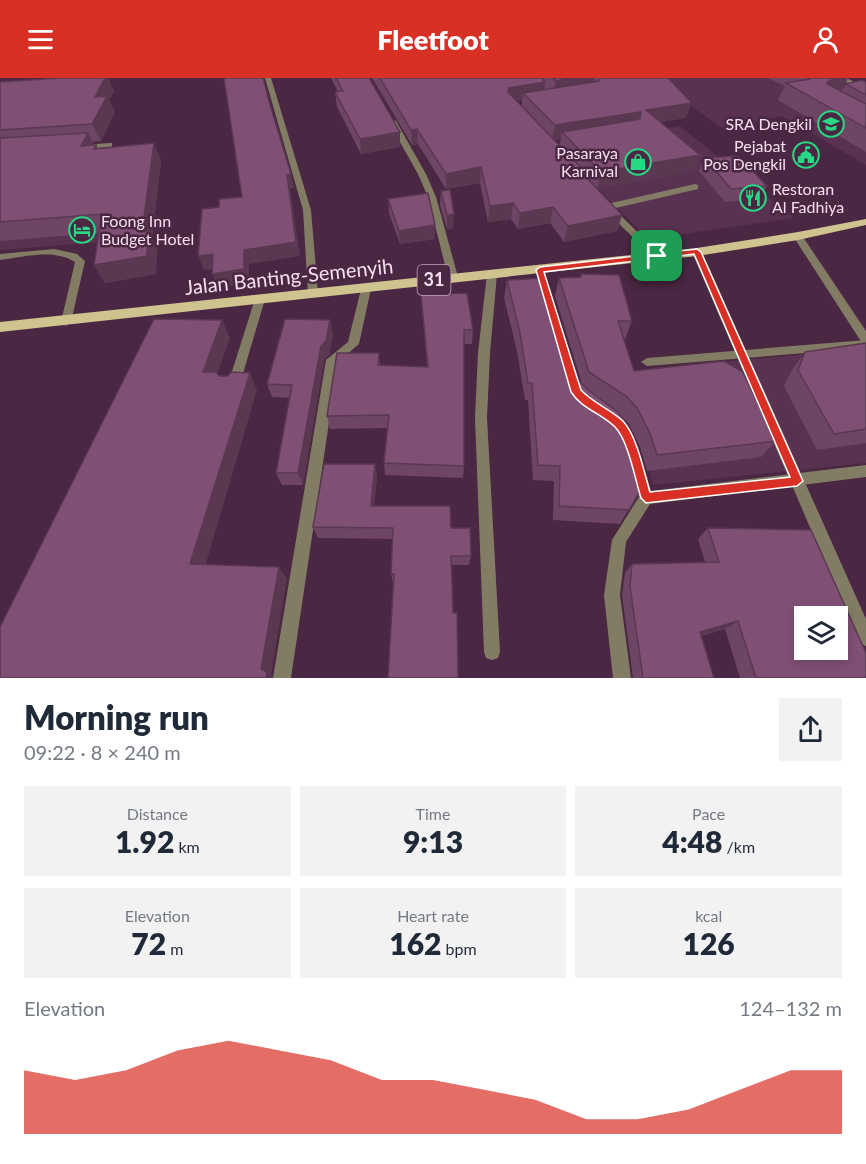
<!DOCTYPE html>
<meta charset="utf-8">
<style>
:root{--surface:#fff;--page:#f2f2f3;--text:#1f2937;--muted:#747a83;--accent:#d93025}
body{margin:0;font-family:Lato,sans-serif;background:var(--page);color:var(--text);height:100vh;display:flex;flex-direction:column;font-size:22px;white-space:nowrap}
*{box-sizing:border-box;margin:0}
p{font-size:20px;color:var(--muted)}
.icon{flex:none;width:33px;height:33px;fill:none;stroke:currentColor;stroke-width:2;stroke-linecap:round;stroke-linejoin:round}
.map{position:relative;height:600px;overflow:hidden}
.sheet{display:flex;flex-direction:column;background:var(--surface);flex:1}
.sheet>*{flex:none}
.controls{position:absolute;left:794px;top:528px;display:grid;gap:12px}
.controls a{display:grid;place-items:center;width:54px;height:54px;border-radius:0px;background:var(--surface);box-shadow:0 3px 9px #0003;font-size:30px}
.pin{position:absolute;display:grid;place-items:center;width:51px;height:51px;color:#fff;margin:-26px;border-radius:12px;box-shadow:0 3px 9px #0006}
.round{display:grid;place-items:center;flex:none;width:63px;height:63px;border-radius:0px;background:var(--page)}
.overview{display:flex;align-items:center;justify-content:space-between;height:102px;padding:0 24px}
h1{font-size:33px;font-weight:800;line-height:45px}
.metrics{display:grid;grid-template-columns:repeat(3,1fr);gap:9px;height:102px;padding:6px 24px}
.metrics div{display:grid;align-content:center;border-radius:0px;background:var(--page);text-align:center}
.metrics b{font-size:30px;font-weight:800}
.metrics small{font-size:16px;font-weight:400}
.metrics p{font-size:16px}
.chart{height:168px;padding:12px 24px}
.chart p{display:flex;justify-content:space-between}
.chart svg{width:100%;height:108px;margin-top:6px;fill:var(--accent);opacity:.7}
header{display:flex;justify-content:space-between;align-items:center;height:78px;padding:0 24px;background:var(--accent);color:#fff;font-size:27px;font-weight:800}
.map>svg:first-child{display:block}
.built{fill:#5a3251}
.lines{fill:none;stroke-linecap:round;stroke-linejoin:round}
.lane{fill:#827c64;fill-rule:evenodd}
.street{fill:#827c64;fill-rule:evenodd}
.primary{fill:#cfc38f;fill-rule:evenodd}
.wall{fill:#6e4564;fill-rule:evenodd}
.shaded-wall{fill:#5a3851}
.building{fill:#805074;stroke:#5a3851;stroke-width:1.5;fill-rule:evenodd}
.route{fill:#d93025;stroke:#fff;stroke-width:1.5;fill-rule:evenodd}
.labels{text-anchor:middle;stroke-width:5;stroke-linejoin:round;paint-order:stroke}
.far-poi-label{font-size:16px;fill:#f6e0f0;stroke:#4a2742;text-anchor:end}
.shield{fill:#4a2742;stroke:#c2a8bc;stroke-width:1.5}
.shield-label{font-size:18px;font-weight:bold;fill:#f6e0f0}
.street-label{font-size:20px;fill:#f6e0f0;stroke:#4a2742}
</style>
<header><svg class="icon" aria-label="menu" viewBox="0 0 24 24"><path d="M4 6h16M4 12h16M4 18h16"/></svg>Fleetfoot<svg class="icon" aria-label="person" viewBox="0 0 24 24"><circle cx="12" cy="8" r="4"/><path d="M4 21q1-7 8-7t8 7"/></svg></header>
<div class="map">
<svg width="866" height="600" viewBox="0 0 866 600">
<rect width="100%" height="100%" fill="#4a2742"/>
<g class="built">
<polygon points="650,0 847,0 834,4 866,20 866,87 782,38 724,51"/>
<polygon points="680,48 794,140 648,161 557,68"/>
<polygon points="109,110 100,164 0,172 0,118"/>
<polygon points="863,271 866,276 866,385 653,407 623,293"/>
</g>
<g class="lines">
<g class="lane">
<polygon points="838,0 846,0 866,9 866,13 862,12"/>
<polygon points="389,41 396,43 426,96 436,119 458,199 457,201 449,201 448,199 428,119 418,96 388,43"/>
<polygon points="695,106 698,107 698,111 607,132 603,129 607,126"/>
<polygon points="260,217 265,221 239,309 237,312 229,312 227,309 255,221"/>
<polygon points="866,262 866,270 647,288 641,284 647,280"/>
<polygon points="633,370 638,372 640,376 651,413 866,387 866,399 650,426 626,464 620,517 631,600 613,600 604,517 612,462 639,419 626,376 628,372"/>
</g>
<g class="street">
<polygon points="265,0 271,0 311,132 318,215 313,219 308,215 303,132"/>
<polygon points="109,65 112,65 112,69 82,71 78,69 82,67"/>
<polygon points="609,128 612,129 660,176 660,180 654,180 606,133 605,131"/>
<polygon points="798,155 801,156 866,253 866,266 862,265 793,158"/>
<path d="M 54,171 L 77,176 L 85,183 L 71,244 L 66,248 L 61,244 L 75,184 C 55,170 22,179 0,182 L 0,176 Z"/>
<polygon points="697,171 702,174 866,541 866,568 860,566 692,174"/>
<polygon points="492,193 497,196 490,275 487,340 500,574 498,580 492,582 486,580 484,574 475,340 478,275 487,196"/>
<polygon points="366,207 371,211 359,266 338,284 291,600 273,600 326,282 348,264 361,211"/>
</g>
<polygon class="primary" points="866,141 866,147 798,162 697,178 0,254 0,244 697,170 798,154"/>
</g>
<g class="wall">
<polygon points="60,0 108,0 114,13 109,22 115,34 101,63 92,64 94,67 98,71 161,82 152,161 157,171 156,196 105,205 94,187 99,155 0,163 0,4"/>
<polygon points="331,0 369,0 400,54 400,69 361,76 337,29 335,14 338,14"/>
<path d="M 372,0 L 668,0 L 686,40 L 660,44 L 700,77 L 694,93 L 597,110 L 622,137 L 617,153 L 564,164 L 550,145 L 518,151 L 511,141 L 488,144 L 480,105 L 446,111 L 418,66 L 412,67 ZM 522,22 L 522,29 L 517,23 ZM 561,61 L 559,68 L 554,62 Z"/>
<polygon points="768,0 848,0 841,13 846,6 866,4 866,74 778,22 785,8"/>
<polygon points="705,80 767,108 759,121 725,124 699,93"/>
<polygon points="441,113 453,150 447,151 440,127"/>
<polygon points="388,121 435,147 435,161 400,166 389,135"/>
<polygon points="581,196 632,243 625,261 624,261 634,293 776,363 761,379 647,393 640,369 629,346 622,339 640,380 636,386 641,411 620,446 553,442 554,403 533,402 528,322 525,322 517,273 504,220 507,202 574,298 582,306 555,218 559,200 580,199"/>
<polygon points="421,217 473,252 472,266 464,266 464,388 463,400 385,397 384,385 387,350 330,351 327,338 379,275 380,287 427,289"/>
<polygon points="333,256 329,277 324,282 303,407 282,407 276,395 290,320 272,319 267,306"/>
<polygon points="866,265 866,365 817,372 784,308 792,292 805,274"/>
<polygon points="377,398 374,428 451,450 471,478 469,487 452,487 453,535 458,600 394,506 393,506 391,496 393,461 318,460 313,449"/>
<polygon points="708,450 866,600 740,600 725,551 701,558 714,600 633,600 622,517 625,495 632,486 705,484 698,461"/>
</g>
<g class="shaded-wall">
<polygon points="105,0 108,0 114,13 109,22 115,34 101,63 92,46 95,19"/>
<polygon points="571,0 595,0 593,10 553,17 556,3"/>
<polygon points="838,0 848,0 841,13 819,20 828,3"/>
<polygon points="545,4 543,18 523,15 522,22 508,25 508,14 509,10"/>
<polygon points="692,25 686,40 642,47 646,32"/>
<polygon points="641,34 637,48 562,54 561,61 552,62 555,47"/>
<polygon points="417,51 418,66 412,67 411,52"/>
<polygon points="400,54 400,69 361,76 360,61"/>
<polygon points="88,55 95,70 96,67 105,84 81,68"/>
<polygon points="154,65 161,82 152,161 157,171 156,196 105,205 94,187 142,154"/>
<polygon points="700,77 694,93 597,110 601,94"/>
<polygon points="481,89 480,105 446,111 446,96"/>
<polygon points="291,96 294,110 290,110 300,178 249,186 249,205 218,210 212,196 244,172 287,97"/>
<polygon points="513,125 511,141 488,144 490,128"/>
<polygon points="553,129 550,145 518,151 520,135"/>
<polygon points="454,136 453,150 447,151 447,137"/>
<polygon points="622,137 617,153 564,164 568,148"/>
<polygon points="435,147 435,161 400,166 399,153"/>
<polygon points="213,176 219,190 204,192 198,178"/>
<polygon points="222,242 230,260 212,311 203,294"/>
<polygon points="330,242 333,256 329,277 324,282 303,407 298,395 321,268"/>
<polygon points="250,295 257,312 202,499 190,486"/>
<polygon points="375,386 377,398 373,439 371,428"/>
<polygon points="279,489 287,501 271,597 274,600 266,600 261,591"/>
<polygon points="738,543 725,551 689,561 700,554"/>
</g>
<g class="building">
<polygon points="60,0 105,0 95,19 107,18 92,46 0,52 0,4"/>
<polygon points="224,0 263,0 270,27 291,96 287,97 296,164 244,172 244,191 212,196 213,176 198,178 202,131 219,129 219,121 242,119"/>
<polygon points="336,0 369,0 400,54 360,61 335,14 343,13"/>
<polygon points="380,0 542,0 545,4 509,10 508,14 587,96 584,97 622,137 568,148 553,129 520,135 513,125 490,128 481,89 446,96 417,51 411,52"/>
<polygon points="553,0 571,0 556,3"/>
<polygon points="600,0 668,0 692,25 646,32 700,77 601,94 562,54 640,41 641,34 555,47 523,15 599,3"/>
<polygon points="809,0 838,0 828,3 827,6 866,26 866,50 786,5 810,1"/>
<polygon points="862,2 866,4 866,17 846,6"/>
<polygon points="88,55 81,68 96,67 94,71 154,65 142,154 148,153 147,178 94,187 102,136 0,144 0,60"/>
<polygon points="738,78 767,108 731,111 705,80"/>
<polygon points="450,112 454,136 447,137 441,113"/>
<polygon points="428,115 435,147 399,153 388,121"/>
<polygon points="581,196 619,197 632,243 618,243 634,293 724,283 743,294 776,363 657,377 649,353 637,330 626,318 589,294 559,200 581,199"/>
<polygon points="544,200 574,298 587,311 619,335 631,353 640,380 635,380 641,411 629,432 559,428 560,388 538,387 532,305 528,305 520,255 507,202"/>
<polygon points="467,215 473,252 464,252 464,388 384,385 389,337 327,338 337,275 379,275 378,287 428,289 421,217"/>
<polygon points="154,241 222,242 203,294 216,294 219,298 228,298 231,294 250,295 190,486 279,489 261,591 267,594 266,600 0,600 0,549"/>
<polygon points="285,241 330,242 326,263 321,268 298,395 276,395 292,307 267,306"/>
<polygon points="866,265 866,351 834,356 798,292 805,274"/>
<polygon points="324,386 375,386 371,428 450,428 451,450 470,450 471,478 451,478 453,535 457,535 458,600 388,600 394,496 391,496 393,450 313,449"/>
<path d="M 708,450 L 811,452 L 866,575 L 866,600 L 756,600 L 738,543 L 700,554 L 714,600 L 643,600 L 630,508 L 632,486 L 719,484 ZM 804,538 L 837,538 L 837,572 L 804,572 Z"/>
</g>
<path class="route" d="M 697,171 L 701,174 L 803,403 L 797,408 L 646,425 L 641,420 C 635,401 628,362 615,349 C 601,335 582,331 571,314 L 536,192 L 540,189 ZM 694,176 L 790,399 L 650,414 C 644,394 637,358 623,343 C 610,331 593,325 581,312 L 544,194 Z"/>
<defs>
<g id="school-ring" transform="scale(1.35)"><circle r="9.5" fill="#4a2742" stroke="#28d885" stroke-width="1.5"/><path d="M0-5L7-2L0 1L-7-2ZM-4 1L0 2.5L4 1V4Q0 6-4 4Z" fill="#28d885"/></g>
<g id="civic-ring" transform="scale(1.35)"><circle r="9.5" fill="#4a2742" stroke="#28d885" stroke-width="1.5"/><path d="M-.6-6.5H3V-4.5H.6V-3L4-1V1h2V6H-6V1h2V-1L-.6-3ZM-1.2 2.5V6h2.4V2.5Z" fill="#28d885"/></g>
<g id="shop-ring" transform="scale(1.35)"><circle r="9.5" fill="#4a2742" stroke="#28d885" stroke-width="1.5"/><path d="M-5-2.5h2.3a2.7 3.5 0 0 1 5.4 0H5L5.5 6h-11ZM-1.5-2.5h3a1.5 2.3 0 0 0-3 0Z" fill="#28d885"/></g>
<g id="restaurant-ring" transform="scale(1.35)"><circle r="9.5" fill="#4a2742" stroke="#28d885" stroke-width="1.5"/><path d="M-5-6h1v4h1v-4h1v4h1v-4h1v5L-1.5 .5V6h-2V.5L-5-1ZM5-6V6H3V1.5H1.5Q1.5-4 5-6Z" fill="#28d885"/></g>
<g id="hotel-ring" transform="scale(1.35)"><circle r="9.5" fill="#4a2742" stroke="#28d885" stroke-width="1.5"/><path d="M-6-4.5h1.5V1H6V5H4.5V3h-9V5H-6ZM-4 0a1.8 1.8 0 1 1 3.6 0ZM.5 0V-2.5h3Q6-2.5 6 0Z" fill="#28d885"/></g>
</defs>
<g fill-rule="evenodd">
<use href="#school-ring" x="831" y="46"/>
<use href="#civic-ring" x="806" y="77"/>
<use href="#shop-ring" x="638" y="84"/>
<use href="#restaurant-ring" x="753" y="120"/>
<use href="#hotel-ring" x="82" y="152"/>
</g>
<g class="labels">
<g class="far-poi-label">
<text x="812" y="52">SRA Dengkil</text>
<text x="786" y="74">Pejabat<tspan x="786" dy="18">Pos Dengkil</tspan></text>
<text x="618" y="81">Pasaraya<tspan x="618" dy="18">Karnival</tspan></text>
<text x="772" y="117" text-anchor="start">Restoran<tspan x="772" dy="18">Al Fadhiya</tspan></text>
<text x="101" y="149" text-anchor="start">Foong Inn<tspan x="101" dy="18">Budget Hotel</tspan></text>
</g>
<rect class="shield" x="417.5" y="187" width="33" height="30" rx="4.5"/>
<g class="shield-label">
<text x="434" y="208">31</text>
</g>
<g class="street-label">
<text transform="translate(289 199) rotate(-6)" y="7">Jalan Banting-Semenyih</text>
</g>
</g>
</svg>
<div class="controls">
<a><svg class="icon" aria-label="layers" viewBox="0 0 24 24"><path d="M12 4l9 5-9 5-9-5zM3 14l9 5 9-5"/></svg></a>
</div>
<div class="pin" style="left:657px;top:178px;background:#1e9e55"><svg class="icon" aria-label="arrive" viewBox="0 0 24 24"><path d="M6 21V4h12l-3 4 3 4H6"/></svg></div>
</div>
<section class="sheet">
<div class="overview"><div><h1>Morning run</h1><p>09:22 · 8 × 240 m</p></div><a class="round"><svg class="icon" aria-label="share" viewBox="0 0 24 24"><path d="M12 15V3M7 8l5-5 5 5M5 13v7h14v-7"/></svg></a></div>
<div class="metrics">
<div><p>Distance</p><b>1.92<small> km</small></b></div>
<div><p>Time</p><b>9:13</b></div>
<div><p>Pace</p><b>4:48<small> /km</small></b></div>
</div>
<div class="metrics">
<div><p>Elevation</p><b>72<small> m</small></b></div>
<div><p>Heart rate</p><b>162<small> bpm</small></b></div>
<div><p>kcal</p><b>126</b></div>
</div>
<div class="chart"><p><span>Elevation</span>124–132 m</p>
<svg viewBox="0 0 160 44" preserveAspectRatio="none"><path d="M0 44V18L10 22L20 18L30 10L40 6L50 10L60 14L70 22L80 22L90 26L100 30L110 38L120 38L130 34L140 26L150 18L160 18V44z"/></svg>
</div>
</section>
